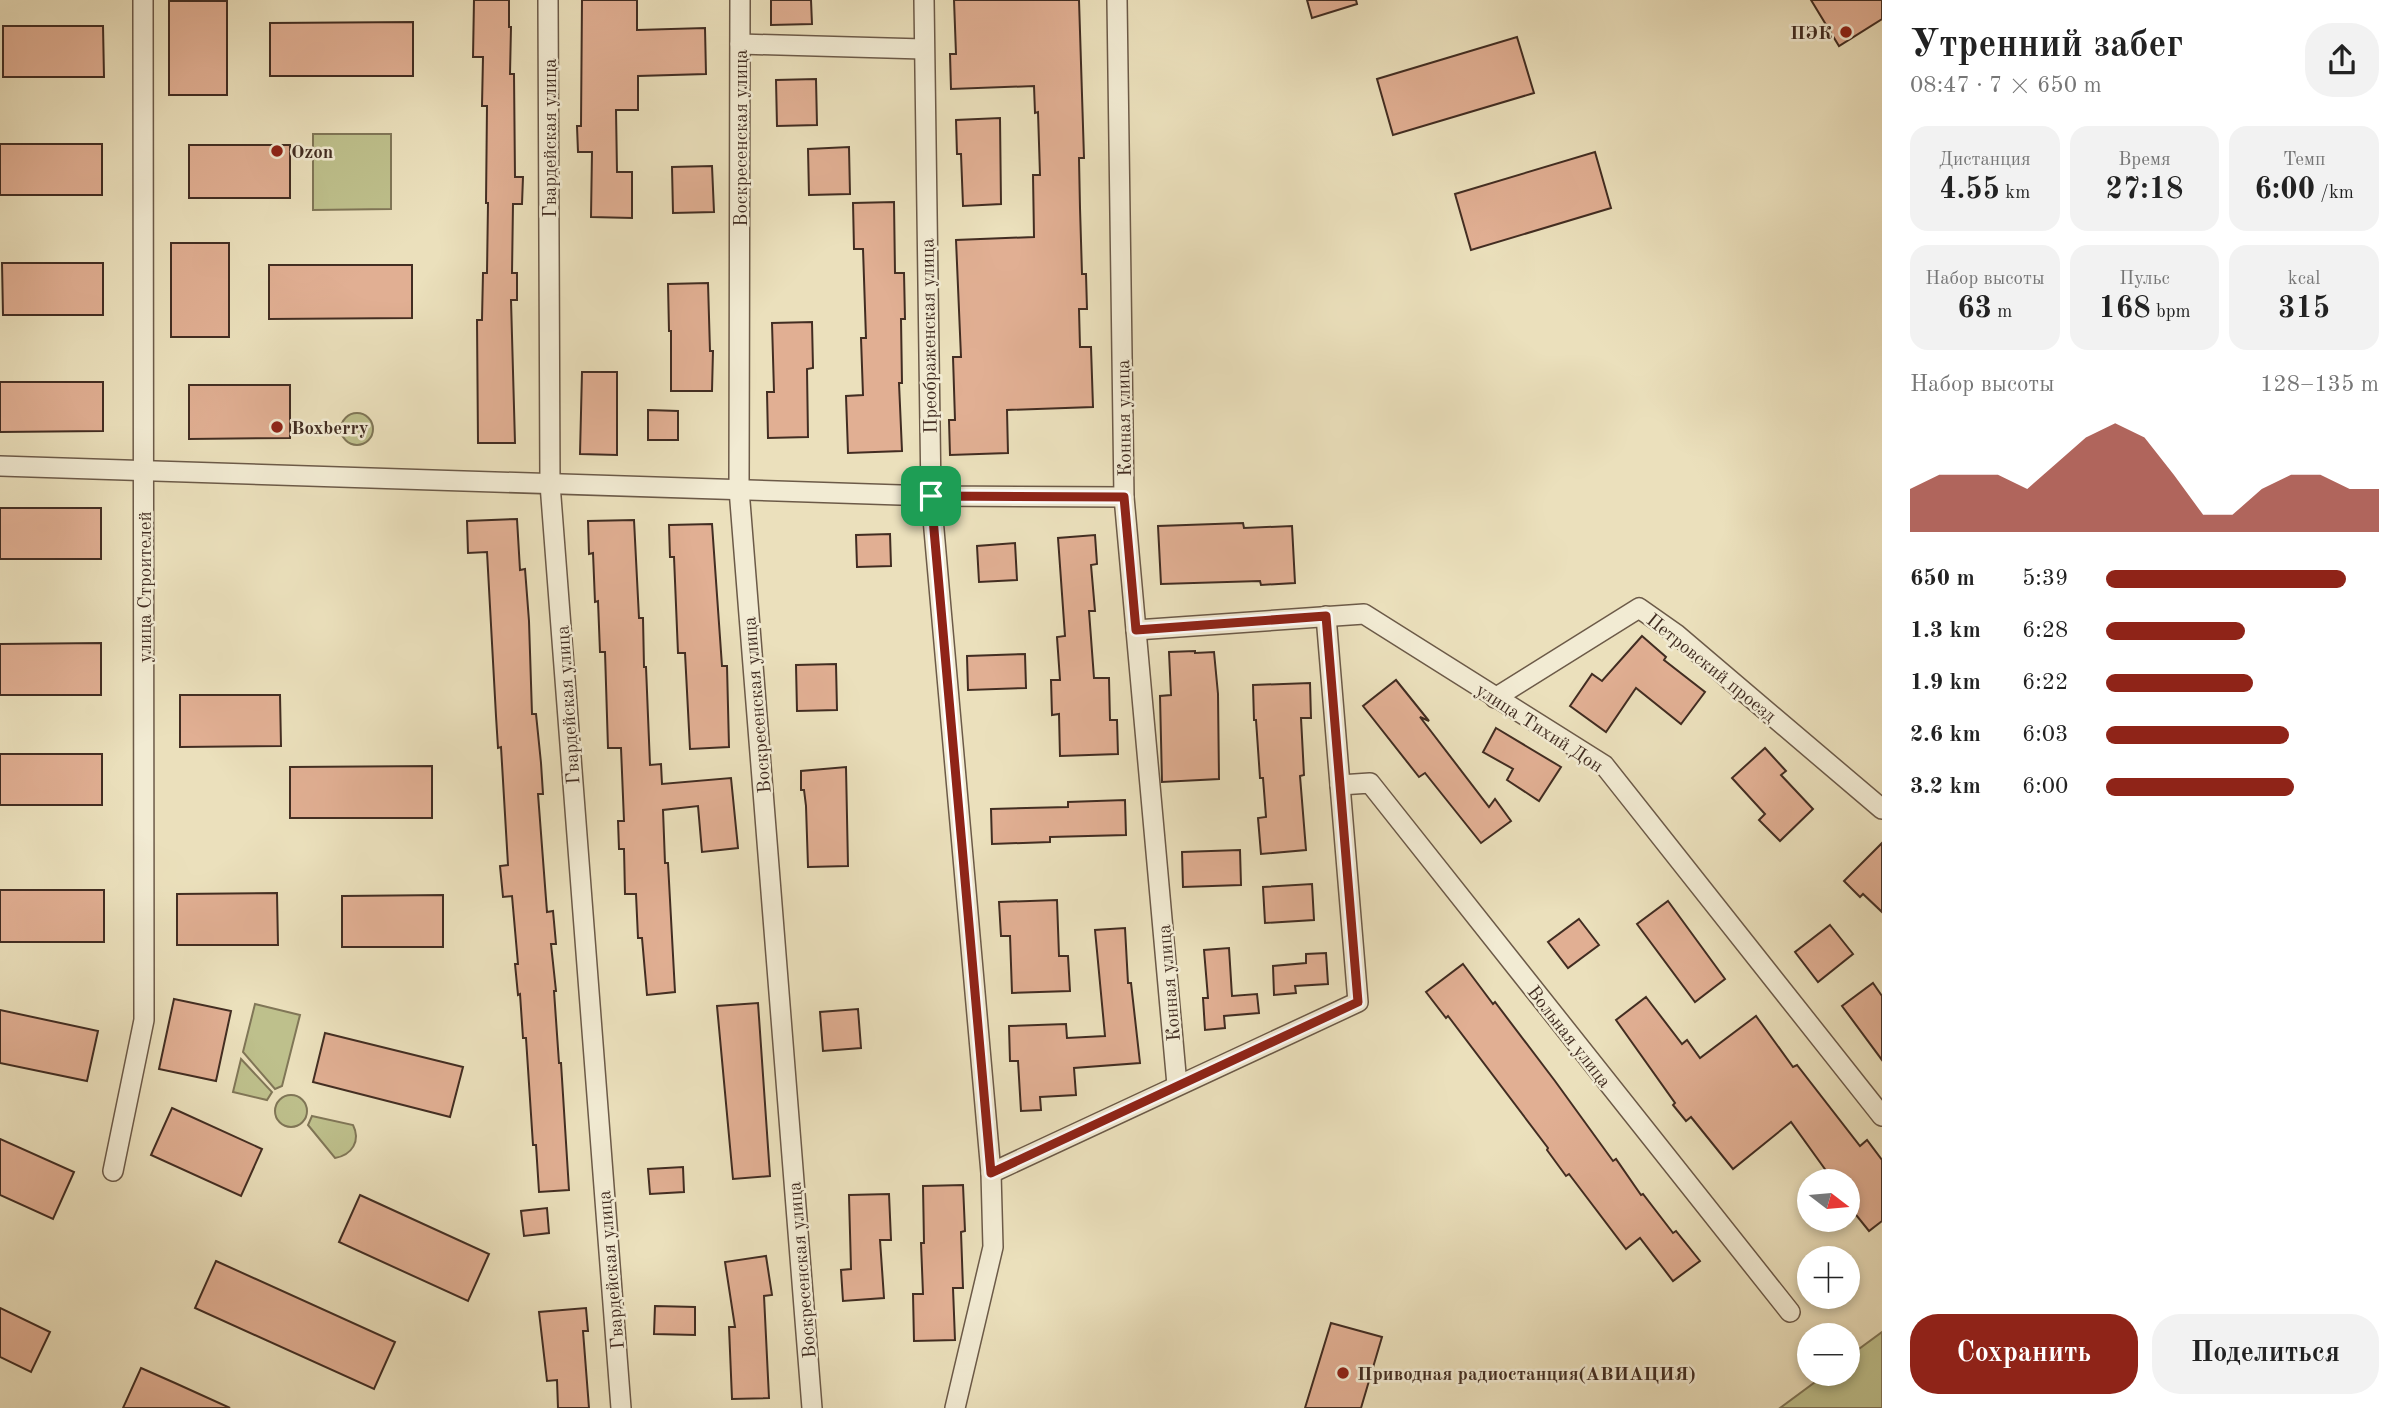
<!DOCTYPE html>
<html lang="ru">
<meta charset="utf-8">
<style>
:root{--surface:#fff;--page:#f2f2f2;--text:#222;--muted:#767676;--accent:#8f2418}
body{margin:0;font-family:"Old Standard TT",serif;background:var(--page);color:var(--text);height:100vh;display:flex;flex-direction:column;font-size:26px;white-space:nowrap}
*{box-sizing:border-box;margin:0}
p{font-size:23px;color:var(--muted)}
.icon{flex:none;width:38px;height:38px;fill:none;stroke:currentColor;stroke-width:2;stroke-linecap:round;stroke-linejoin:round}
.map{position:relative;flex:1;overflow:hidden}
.panel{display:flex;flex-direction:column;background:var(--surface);width:525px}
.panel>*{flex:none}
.needle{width:46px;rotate:106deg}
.fabs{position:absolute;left:1797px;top:1169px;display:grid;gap:14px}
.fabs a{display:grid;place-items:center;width:63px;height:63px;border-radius:50%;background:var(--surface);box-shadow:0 4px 10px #0003;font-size:35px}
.pin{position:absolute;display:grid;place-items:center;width:60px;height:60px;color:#fff;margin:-30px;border-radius:14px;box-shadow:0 4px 10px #0006}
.round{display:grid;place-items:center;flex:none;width:74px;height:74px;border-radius:28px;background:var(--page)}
.summary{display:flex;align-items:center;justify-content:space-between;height:119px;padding:0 28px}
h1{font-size:38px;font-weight:700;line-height:52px}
.figures{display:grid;grid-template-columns:repeat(3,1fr);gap:10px;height:119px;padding:7px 28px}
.figures div{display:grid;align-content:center;border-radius:18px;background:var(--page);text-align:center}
.figures b{font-size:30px;font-weight:700}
.figures small{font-size:19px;font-weight:400}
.figures p{font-size:19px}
.chart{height:196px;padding:14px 28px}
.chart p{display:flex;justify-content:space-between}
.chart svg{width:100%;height:126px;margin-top:7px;fill:var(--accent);opacity:.7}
.action{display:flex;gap:14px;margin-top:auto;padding:14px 28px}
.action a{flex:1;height:80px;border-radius:28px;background:var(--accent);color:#fff;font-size:28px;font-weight:700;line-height:80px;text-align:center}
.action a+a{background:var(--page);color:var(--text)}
ul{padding:0 28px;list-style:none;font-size:23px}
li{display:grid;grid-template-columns:112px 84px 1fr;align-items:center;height:52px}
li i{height:18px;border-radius:9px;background:var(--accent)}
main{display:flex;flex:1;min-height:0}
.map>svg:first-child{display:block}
.green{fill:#bec08c;stroke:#807657;stroke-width:2}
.building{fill:#e1af93;stroke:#422d22;stroke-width:2}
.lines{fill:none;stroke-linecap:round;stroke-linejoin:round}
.street-casing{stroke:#6c5a48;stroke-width:22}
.street{stroke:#f2ebd3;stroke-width:19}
.route-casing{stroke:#fff;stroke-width:14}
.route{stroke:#8f2418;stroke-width:9}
.poi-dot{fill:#8f2418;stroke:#f2ebd3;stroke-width:2.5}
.labels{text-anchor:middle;stroke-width:5;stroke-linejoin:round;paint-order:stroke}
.poi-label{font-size:19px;font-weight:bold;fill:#422d22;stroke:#f2ebd3;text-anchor:start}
.street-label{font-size:19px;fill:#422d22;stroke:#f2ebd3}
</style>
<main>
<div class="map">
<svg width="1882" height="1408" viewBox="0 0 1882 1408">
<rect width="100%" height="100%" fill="#ebe0bc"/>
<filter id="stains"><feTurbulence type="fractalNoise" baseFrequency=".00286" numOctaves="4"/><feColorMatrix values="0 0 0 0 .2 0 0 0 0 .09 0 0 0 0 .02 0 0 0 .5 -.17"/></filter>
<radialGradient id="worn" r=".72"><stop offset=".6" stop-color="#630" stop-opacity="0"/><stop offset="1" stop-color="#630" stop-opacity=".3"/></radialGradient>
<g class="green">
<polygon points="313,134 391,134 391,209 313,210"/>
<circle cx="357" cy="429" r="16"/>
<polygon points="255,1004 300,1015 282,1086 275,1089 243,1052"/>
<polygon points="241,1059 272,1092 267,1100 233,1092"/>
<circle cx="291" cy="1111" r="16"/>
<path d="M 312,1116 L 353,1125 C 361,1141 352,1155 335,1158 L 308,1125 Z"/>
<polygon points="1882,1332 1882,1408 1780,1408 1826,1374 1848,1374 1848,1357"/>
</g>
<g class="building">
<polygon points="474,0 509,0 509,27 511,27 510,74 514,74 515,177 523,177 522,204 513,204 512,273 517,273 517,300 511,300 515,443 478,443 477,320 482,320 483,273 487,273 488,203 486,203 487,106 482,106 483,57 473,57"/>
<polygon points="582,0 637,0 637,30 705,28 706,74 638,76 638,110 616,110 617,172 632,172 632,218 591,217 592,152 578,152 577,126 581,126"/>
<polygon points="771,0 811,0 812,24 771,25"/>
<polygon points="954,0 1079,0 1084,158 1079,158 1080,208 1082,274 1086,274 1087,309 1079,309 1080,347 1091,347 1093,407 1007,410 1008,453 950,455 949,420 955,420 953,357 961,357 956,240 1034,237 1033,175 1040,175 1038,112 1035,113 1034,86 951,89 950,54 956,54"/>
<polygon points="1307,0 1356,0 1357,4 1312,18"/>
<polygon points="1811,0 1882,0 1882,19 1839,46"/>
<rect x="169" y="1" width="58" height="94"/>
<polygon points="413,22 413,76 270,76 270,23"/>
<polygon points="3,26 103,26 104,77 3,77"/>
<polygon points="1517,37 1534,93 1393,135 1377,79"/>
<polygon points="816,79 817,125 777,126 776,80"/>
<polygon points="1000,118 1001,204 963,206 961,154 957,154 956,120"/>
<rect x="0" y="144" width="102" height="51"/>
<rect x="189" y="145" width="101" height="53"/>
<polygon points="849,147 850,194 809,195 808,149"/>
<polygon points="1595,152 1611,208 1471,250 1455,194"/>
<polygon points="712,166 714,212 673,213 672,167"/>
<polygon points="894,202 895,273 904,273 905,319 901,319 902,383 899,383 902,451 848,453 846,396 863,395 861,338 866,338 863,249 854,249 853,203"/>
<rect x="171" y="243" width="58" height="94"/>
<polygon points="2,263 103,263 103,315 3,315"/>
<polygon points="269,265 412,265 412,318 269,319"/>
<polygon points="708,283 710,351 713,351 712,391 671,391 671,331 669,331 668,284"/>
<polygon points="812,322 813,368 807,369 808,437 768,438 767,392 774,392 772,323"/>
<polygon points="582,372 617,372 617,455 580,454"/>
<polygon points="0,382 103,382 103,431 0,432"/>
<polygon points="189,385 290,385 290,438 189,439"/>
<polygon points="648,410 678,411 678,440 648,440"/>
<rect x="0" y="508" width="101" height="51"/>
<polygon points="517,519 520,570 525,569 529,621 532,714 536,714 541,763 543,794 538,794 547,912 553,911 556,944 551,944 556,991 554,991 559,1063 561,1063 569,1190 539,1192 536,1145 533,1145 526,1038 523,1038 520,994 518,995 515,964 518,964 512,896 503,897 500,866 508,865 501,747 498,748 496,716 487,552 468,553 467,521"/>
<polygon points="634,520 639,618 643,618 644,667 646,667 650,765 661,764 662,784 731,778 738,848 702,852 698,806 663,810 665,863 668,863 675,992 647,995 642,938 638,938 636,894 625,894 624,849 619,849 618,821 624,821 621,748 608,748 605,652 600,652 598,601 595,602 593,553 589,554 588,521"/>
<polygon points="1243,523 1244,528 1292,526 1295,583 1261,585 1260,581 1161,584 1158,526"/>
<polygon points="712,524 722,666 727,666 729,747 690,749 685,653 678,653 674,557 670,557 669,525"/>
<polygon points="890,534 891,566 857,567 856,535"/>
<polygon points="1095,535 1097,564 1091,565 1095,611 1089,611 1094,678 1109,678 1110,720 1117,720 1118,754 1060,756 1059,714 1052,715 1051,680 1060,680 1057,637 1065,636 1058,538"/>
<polygon points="1015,543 1017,580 979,582 977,546"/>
<polygon points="1642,636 1666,657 1664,660 1705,692 1681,724 1636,688 1606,732 1570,706 1592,674 1602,681"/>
<polygon points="101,643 101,695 0,695 0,644"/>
<polygon points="1195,651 1195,653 1214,652 1218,694 1219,779 1162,782 1160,696 1171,695 1169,652"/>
<polygon points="1025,654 1026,688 968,690 967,656"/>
<polygon points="836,664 837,710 797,711 796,665"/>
<polygon points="1396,680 1429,721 1420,717 1489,807 1495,799 1511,821 1481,843 1425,773 1419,777 1363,706"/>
<polygon points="1310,683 1311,718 1301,718 1304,775 1300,776 1306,850 1261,854 1258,818 1266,817 1263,778 1260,778 1256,720 1254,720 1253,685"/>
<polygon points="180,695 280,695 281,746 180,747"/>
<polygon points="1496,728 1561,767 1539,801 1507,780 1513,769 1483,752"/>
<polygon points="1765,748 1786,771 1781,775 1813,809 1780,841 1759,820 1765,814 1732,778"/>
<rect x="0" y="754" width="102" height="51"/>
<polygon points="432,766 432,818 290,818 290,767"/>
<polygon points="846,767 848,866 808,867 806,806 804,790 801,790 801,771"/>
<polygon points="1125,800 1126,835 1050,837 1050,842 992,844 991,809 1068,807 1068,802"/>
<polygon points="1882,843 1882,912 1863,894 1860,897 1844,881"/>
<polygon points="1240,850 1241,885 1183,887 1182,852"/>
<polygon points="1312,884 1314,920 1265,923 1263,887"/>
<rect x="0" y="890" width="104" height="52"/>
<polygon points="277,893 278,945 177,945 177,894"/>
<polygon points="443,895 443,947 342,947 342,896"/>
<polygon points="1057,900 1059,956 1068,956 1070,991 1012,993 1010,936 1001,936 999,902"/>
<polygon points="1668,901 1725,979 1695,1002 1637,924"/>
<polygon points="1579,919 1599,945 1568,968 1548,942"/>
<polygon points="1830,925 1853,954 1818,982 1795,952"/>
<polygon points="1125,928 1128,983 1131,983 1140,1063 1074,1068 1076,1095 1040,1097 1041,1110 1021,1111 1018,1061 1010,1061 1009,1026 1066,1024 1067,1038 1105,1036 1095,930"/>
<polygon points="1229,948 1232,996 1257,994 1259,1013 1224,1016 1225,1028 1205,1030 1203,998 1208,998 1204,950"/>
<polygon points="1326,953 1328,984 1295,986 1296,993 1274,995 1273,966 1306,963 1306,954"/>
<polygon points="1463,964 1493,1004 1495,1002 1555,1081 1613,1161 1616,1159 1641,1195 1643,1194 1673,1233 1676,1231 1700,1261 1673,1281 1640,1238 1626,1249 1569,1174 1566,1176 1547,1150 1548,1148 1448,1016 1446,1018 1426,992"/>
<polygon points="1873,983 1882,996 1882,1060 1842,1006"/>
<polygon points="1646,997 1682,1044 1687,1040 1700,1058 1756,1016 1793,1067 1797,1065 1860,1146 1867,1140 1882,1160 1882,1221 1869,1231 1848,1205 1848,1181 1815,1181 1827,1172 1791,1122 1733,1169 1691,1117 1686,1121 1673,1105 1675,1103 1616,1020"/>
<polygon points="174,999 231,1011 216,1081 159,1069"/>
<polygon points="758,1003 770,1176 733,1179 717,1006"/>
<polygon points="858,1009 861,1048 823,1051 820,1012"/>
<polygon points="0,1010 98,1031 87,1081 0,1063"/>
<polygon points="325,1033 463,1067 450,1117 313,1082"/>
<polygon points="172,1108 262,1149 241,1196 151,1155"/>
<polygon points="0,1139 74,1172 53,1219 0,1195"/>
<polygon points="683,1167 684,1192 650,1194 648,1169"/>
<polygon points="963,1185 965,1231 961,1232 963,1288 953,1288 955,1340 914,1341 913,1294 923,1294 921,1243 924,1243 923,1186"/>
<polygon points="889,1194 891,1240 880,1240 884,1298 843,1301 841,1270 851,1269 849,1195"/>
<polygon points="360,1195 489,1254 468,1301 339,1242"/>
<polygon points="547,1208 549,1233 524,1236 521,1211"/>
<polygon points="766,1256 772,1295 764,1296 769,1398 732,1399 729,1327 735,1327 725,1262"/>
<polygon points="216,1261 395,1342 374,1389 195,1308"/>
<polygon points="655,1306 695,1307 695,1335 654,1334"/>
<polygon points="0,1308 50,1332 31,1372 0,1357"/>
<polygon points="586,1308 588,1331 583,1331 589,1408 558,1408 557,1380 547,1381 539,1312"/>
<polygon points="1331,1323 1382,1337 1361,1408 1305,1408"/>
<polygon points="141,1368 175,1383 230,1408 123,1408"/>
</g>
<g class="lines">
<g class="street-casing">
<g id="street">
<polyline points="548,0 550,484 621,1408"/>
<polyline points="740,0 739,489 812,1408"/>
<polyline points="924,0 931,496 991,1173 993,1247 955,1408"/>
<polyline points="1117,0 1124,497 1177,1085"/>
<polyline points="740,44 923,49"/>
<polyline points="0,466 931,496 1124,497"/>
<polyline points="1136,630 1364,614 1604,765 1882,1116"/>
<polyline points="1495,698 1639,608 1676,634 1882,809"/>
<polyline points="1340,785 1370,783 1790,1312"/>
<polyline points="113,1171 144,1020 143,0"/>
<polyline points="991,1173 1358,1002 1326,616"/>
</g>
</g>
<use href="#street" class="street"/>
</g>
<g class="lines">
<g class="route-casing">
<polygon id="route" points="931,496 1124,497 1136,630 1326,616 1358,1002 991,1173"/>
</g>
<use href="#route" class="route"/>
</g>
<g class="poi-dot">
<circle cx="1846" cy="32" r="7"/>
<circle cx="277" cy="151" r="7"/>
<circle cx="277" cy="427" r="7"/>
<circle cx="1343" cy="1373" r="7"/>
</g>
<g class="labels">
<g class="poi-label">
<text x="1832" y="39" text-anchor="end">ПЭК</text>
<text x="291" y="158">Ozon</text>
<text x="291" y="434">Boxberry</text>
<text x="1357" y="1380">Приводная радиостанция(АВИАЦИЯ)</text>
</g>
<g class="street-label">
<text transform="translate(549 138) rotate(-90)" y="7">Гвардейская улица</text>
<text transform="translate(740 138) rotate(-90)" y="7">Воскресенская улица</text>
<text transform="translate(928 336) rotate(-91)" y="7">Преображенская улица</text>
<text transform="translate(1123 418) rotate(-91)" y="7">Конная улица</text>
<text transform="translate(144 587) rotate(-90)" y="7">улица Строителей</text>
<text transform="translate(1712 667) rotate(39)" y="7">Петровский проезд</text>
<text transform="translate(567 705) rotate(-94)" y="7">Гвардейская улица</text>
<text transform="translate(756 705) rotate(-95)" y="7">Воскресенская улица</text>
<text transform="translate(1540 727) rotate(33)" y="7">улица Тихий Дон</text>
<text transform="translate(1168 983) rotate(-95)" y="7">Конная улица</text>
<text transform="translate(1570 1036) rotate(52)" y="7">Вольная улица</text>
<text transform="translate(610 1270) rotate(-95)" y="7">Гвардейская улица</text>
<text transform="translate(801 1270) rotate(-95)" y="7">Воскресенская улица</text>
</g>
</g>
<rect width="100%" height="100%" filter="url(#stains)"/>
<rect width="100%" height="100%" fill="url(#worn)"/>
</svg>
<div class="fabs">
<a><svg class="needle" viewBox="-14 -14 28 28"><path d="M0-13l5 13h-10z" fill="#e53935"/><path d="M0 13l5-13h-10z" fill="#767676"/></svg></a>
<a>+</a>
<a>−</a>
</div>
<div class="pin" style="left:931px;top:496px;background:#1e9e55"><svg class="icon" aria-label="arrive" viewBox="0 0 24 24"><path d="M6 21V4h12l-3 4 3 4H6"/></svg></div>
</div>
<section class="panel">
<div class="summary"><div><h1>Утренний забег</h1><p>08:47 · 7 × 650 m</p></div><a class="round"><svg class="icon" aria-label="share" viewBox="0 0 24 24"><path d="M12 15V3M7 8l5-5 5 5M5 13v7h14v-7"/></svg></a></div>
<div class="figures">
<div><p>Дистанция</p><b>4.55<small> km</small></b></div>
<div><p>Время</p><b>27:18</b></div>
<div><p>Темп</p><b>6:00<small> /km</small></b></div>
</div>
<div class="figures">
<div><p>Набор высоты</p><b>63<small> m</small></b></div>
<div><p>Пульс</p><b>168<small> bpm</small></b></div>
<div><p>kcal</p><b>315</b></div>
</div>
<div class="chart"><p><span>Набор высоты</span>128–135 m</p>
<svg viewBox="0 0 160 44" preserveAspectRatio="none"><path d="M0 44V29L10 24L20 24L30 24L40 29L50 20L60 11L70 6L80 11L90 24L100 38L110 38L120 29L130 24L140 24L150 29L160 29V44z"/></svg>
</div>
<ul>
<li><b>650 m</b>5:39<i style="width:88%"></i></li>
<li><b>1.3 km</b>6:28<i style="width:51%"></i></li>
<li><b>1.9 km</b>6:22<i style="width:54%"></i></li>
<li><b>2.6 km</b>6:03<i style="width:67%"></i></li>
<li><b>3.2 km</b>6:00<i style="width:69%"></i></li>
</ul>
<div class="action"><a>Сохранить</a><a>Поделиться</a></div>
</section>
</main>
